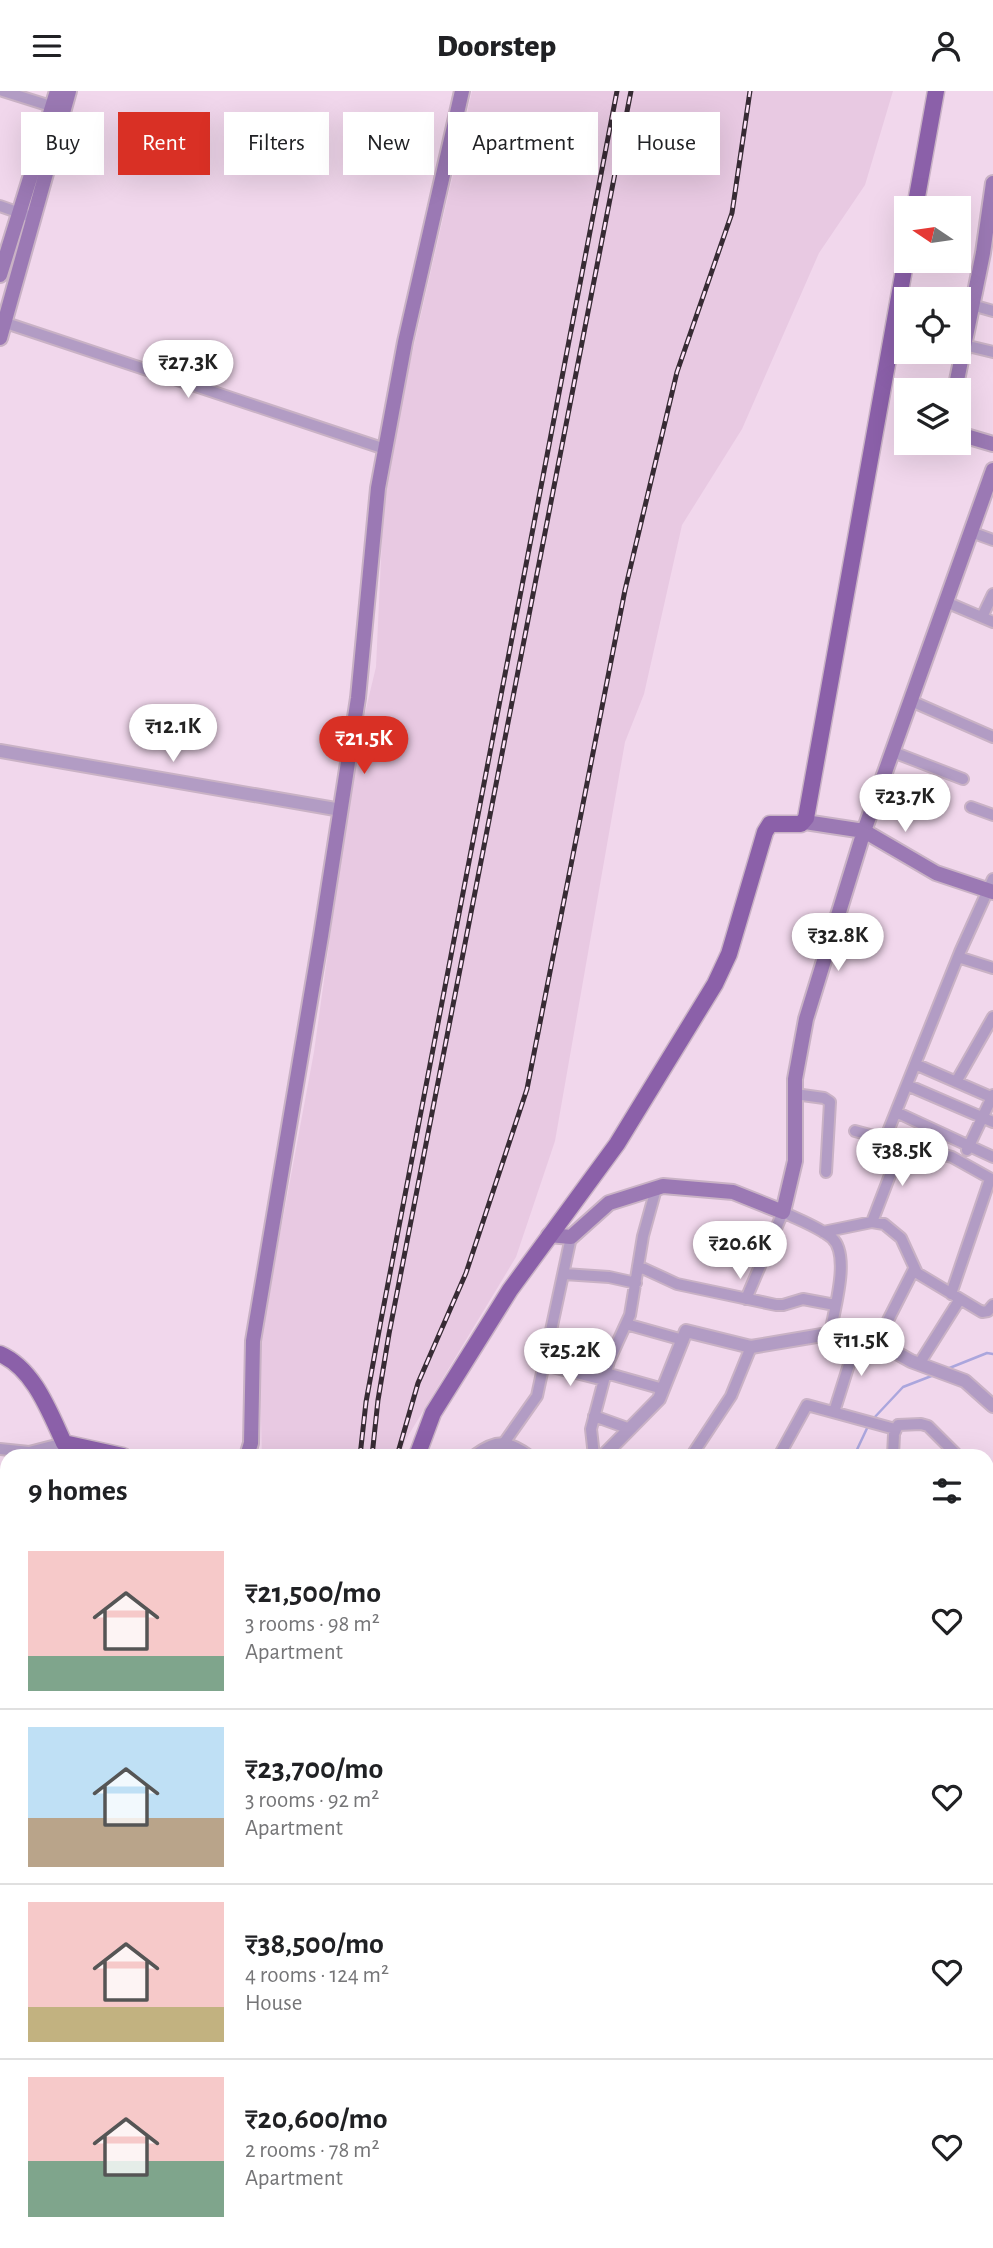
<!DOCTYPE html>
<meta charset="utf-8">
<style>
:root{--surface:#fff;--page:#f2f2f2;--text:#202124;--muted:#757577;--line:#e0e0e0;--accent:#d93025}
body{margin:0;font-family:"Alegreya Sans",sans-serif;background:var(--page);color:var(--text);height:100vh;display:flex;flex-direction:column;font-size:26px;white-space:nowrap}
*{box-sizing:border-box;margin:0}
p{font-size:23px;color:var(--muted)}
.icon{flex:none;width:38px;height:38px;fill:none;stroke:currentColor;stroke-width:2;stroke-linecap:round;stroke-linejoin:round}
.map{position:relative;flex:1;overflow:hidden}
.sheet{position:absolute;left:0px;top:1358px;width:994px;height:800px;display:flex;flex-direction:column;background:var(--surface);border-radius:21px 21px 0 0;box-shadow:0 7px 28px #0002}
.sheet>*{flex:none}
.top-card{position:absolute;left:21px;top:21px;width:952px;height:63px;display:flex;gap:14px}
.needle{width:46px;rotate:283deg}
.controls{position:absolute;left:894px;top:105px;display:grid;gap:14px}
.controls a{display:grid;place-items:center;width:77px;height:77px;border-radius:0px;background:var(--surface);box-shadow:0 7px 28px #0002;font-size:35px}
.price{position:absolute;translate:-50% -60px;padding:0 16px;border-radius:24px;background:#fff;color:#222;font-size:23px;line-height:46px;filter:drop-shadow(0 2px 4px #0008)}
.price::after{content:'';position:absolute;left:50%;top:42px;width:21px;height:16px;margin-left:-10px;background:inherit;clip-path:polygon(0 0,100% 0,50% 100%)}
.price.active{background:var(--accent);color:#fff}
ul{padding:0;list-style:none}
li{display:flex;align-items:center;gap:21px;height:175px;padding:0 28px}
li+li{border-top:2px solid var(--line)}
li span{display:grid;place-items:center;flex:none;width:196px;height:140px;border-radius:0px;color:#555}
li>.icon{margin-inline-start:auto}
span .icon{width:84px;height:84px;fill:#fffc;stroke-width:1}
li b{font-size:30px}
h2{display:flex;justify-content:space-between;align-items:center;height:84px;padding:0 28px;font-size:30px}
.tag{padding:0 24px;border-radius:0px;background:var(--surface);box-shadow:0 7px 28px #0002;font-size:24px;line-height:63px}
.tag.active{background:var(--accent);color:#fff}
header{display:flex;justify-content:space-between;align-items:center;height:91px;padding:0 28px;background:var(--surface);font-size:32px;font-weight:800}
.map>svg:first-child{display:block}
.built{fill:#e8c9e2}
.lines{fill:none;stroke-linecap:round;stroke-linejoin:round}
.stream{stroke:#aba6dd;stroke-width:2.5}
.minor-casing{stroke:#c9b2c5;stroke-width:14}
.tertiary-casing{stroke:#c9b2c5;stroke-width:16}
.secondary-casing{stroke:#c9b2c5;stroke-width:18}
.primary-casing{stroke:#c9b2c5;stroke-width:19}
.minor{stroke:#b29cc4;stroke-width:10}
.tertiary{stroke:#b29cc4;stroke-width:12}
.secondary{stroke:#9b79b4;stroke-width:14}
.primary{stroke:#8b60a9;stroke-width:16}
.rail-casing{stroke:#372b34;stroke-width:5}
.rail{stroke:#fee4f9;stroke-width:2.5;stroke-dasharray:8;stroke-linecap:butt}
</style>
<header><svg class="icon" aria-label="menu" viewBox="0 0 24 24"><path d="M4 6h16M4 12h16M4 18h16"/></svg>Doorstep<svg class="icon" aria-label="person" viewBox="0 0 24 24"><circle cx="12" cy="8" r="4"/><path d="M4 21q1-7 8-7t8 7"/></svg></header>
<div class="map">
<svg width="993" height="2157" viewBox="0 0 993 2157">
<rect width="100%" height="100%" fill="#f1d7ec"/>
<path class="built" d="M472 0H893L865 94 819 162 742 338 682 434 644 603 625 651 555 1050 516 1166 405 1350 401 1365H262L259 1256 314 961 356 659 376 576 385 381Z"/>
<g class="lines">
<path class="stream" d="M947 1278 987 1262 993 1263
M873 1328 903 1296 934 1284
M854 1365 869 1333
M987 1746 993 1756
M118 2157 120 2151"/>
<defs>
<path id="minor" d="M3 0 57 17
M0 115 34 127
M972 214 993 220
M0 230 385 358
M964 254 993 261
M971 441 993 449
M946 511 993 531
M982 526 993 503
M911 610 993 646
M893 661 963 688
M971 716 993 724
M958 866 993 877
M915 973 993 1007
M956 991 993 926
M907 994 993 1031
M795 1003 824 1007 830 1011 826 1081
M896 1021 993 1066
M855 1040 952 1066 993 1089
M885 1048 960 861 993 788
M967 1059 993 1004
M872 1131 902 1053
M823 1141 872 1131 884 1133 901 1147 917 1182 982 1221 988 1220 993 1214
M638 1175 677 1193 776 1214H783L803 1208 835 1214
M564 1183 609 1186 636 1192
M951 1203 990 1088
M746 1208 783 1121C799 1129 819 1136 832 1147 851 1164 834 1219 830 1243
M626 1233 683 1249
M877 1251 914 1178
M919 1273 960 1208
M544 1274 604 1289
M606 1282 663 1298
M834 1321 858 1245
M594 1325 630 1338
M504 1352 537 1305 571 1146
M0 1358 29 1361 64 1352 60 1365
M692 1364 731 1305 751 1256
M594 1365 591 1338 609 1270 630 1224 643 1145 656 1098
M779 1365 807 1314 895 1338
M893 1365 894 1343 898 1334 921 1333 928 1335 958 1365
M987 1393 993 1399
M987 1426 993 1420
M987 1482 993 1485
M0 1497 7 1477
M0 1586 4 1571
M0 1606 7 1608
M987 1630 993 1623
M0 1641 7 1643
M987 1683 993 1676
M0 1703 7 1705
M987 1711 993 1716
M0 1742 7 1719
M0 1802 7 1804
M987 1834 993 1806
M987 2008 993 2013
M0 2055 7 2060
M987 2093 993 2094
M46 2151H47
M448 2157 449 2151
M577 2157 579 2151
M742 2157 743 2151
M942 2157 946 2151"/>
<path id="tertiary" d="M0 660 341 719
M475 1365C497 1349 507 1350 528 1365
M603 1365 659 1308 686 1240 751 1256 834 1242 855 1244 877 1251 911 1270 965 1290 993 1315
M987 1564 993 1557
M0 2116 7 2107"/>
<path id="secondary" d="M0 184 57 0
M0 247 69 0
M955 299 983 162 993 92
M959 343 993 353
M805 731 864 740 936 782 993 801
M549 1144 571 1146 609 1112 663 1095 733 1101 783 1121 795 1070V988L806 928 864 740 993 379
M247 1365 251 1352 253 1250 321 845 358 607 378 397 405 251 462 0
M0 1956 7 1954"/>
<path id="primary" d="M915 117 936 0
M0 1263C34 1278 49 1320 64 1352L123 1365
M417 1365 433 1322 510 1199 617 1053 715 893 729 863 765 741 770 733H801L806 727 906 167
M987 1782 993 1783"/>
</defs>
<use href="#minor" class="minor-casing"/>
<use href="#tertiary" class="tertiary-casing"/>
<use href="#secondary" class="secondary-casing"/>
<use href="#primary" class="primary-casing"/>
<use href="#minor" class="minor"/>
<use href="#tertiary" class="tertiary"/>
<use href="#secondary" class="secondary"/>
<use href="#primary" class="primary"/>
<defs>
<path id="rail" d="M360 1365 366 1311 381 1229 617 0
M372 1365 378 1309 389 1243 631 0
M397 1365 418 1292 466 1182 527 998 625 499 677 281 732 122 750 0
M526 2151 529 2157
M543 2151 546 2157"/>
</defs>
<use href="#rail" class="rail-casing"/>
<use href="#rail" class="rail"/>
</g>
</svg>
<div class="controls">
<a><svg class="needle" viewBox="-14 -14 28 28"><path d="M0-13l5 13h-10z" fill="#e53935"/><path d="M0 13l5-13h-10z" fill="#757577"/></svg></a>
<a><svg class="icon" aria-label="locate" viewBox="0 0 24 24"><circle cx="12" cy="12" r="6"/><path d="M12 2v4M12 18v4M2 12h4M18 12h4"/></svg></a>
<a><svg class="icon" aria-label="layers" viewBox="0 0 24 24"><path d="M12 4l9 5-9 5-9-5zM3 14l9 5 9-5"/></svg></a>
</div>
<b class="price" style="left:188px;top:309px">₹27.3K</b>
<b class="price" style="left:173px;top:673px">₹12.1K</b>
<b class="price active" style="left:364px;top:685px">₹21.5K</b>
<b class="price" style="left:905px;top:743px">₹23.7K</b>
<b class="price" style="left:838px;top:882px">₹32.8K</b>
<b class="price" style="left:902px;top:1097px">₹38.5K</b>
<b class="price" style="left:740px;top:1190px">₹20.6K</b>
<b class="price" style="left:861px;top:1287px">₹11.5K</b>
<b class="price" style="left:570px;top:1297px">₹25.2K</b>
<div class="top-card">
<a class="tag">Buy</a>
<a class="tag active">Rent</a>
<a class="tag">Filters</a>
<a class="tag">New</a>
<a class="tag">Apartment</a>
<a class="tag">House</a>
</div>
<section class="sheet">
<h2>9 homes<svg class="icon" aria-label="filters" viewBox="0 0 24 24"><path d="M4 7h16M4 17h16"/><circle cx="9" cy="7" r="2"/><circle cx="15" cy="17" r="2"/></svg></h2>
<ul>
<li><span style="background:linear-gradient(#f6c9c9 75%,#7fa58c 0)"><svg class="icon" aria-label="home" viewBox="0 0 24 24"><path d="M3 11l9-7 9 7M6 9v11h12V9"/></svg></span><div><b>₹21,500/mo</b><p>3 rooms · 98 m²</p><p>Apartment</p></div><svg class="icon" aria-label="heart" viewBox="0 0 24 24"><path d="M12 20l-8-8c-3-5 5-10 8-4 3-6 11-1 8 4z"/></svg></li>
<li><span style="background:linear-gradient(#bfe0f5 65%,#b9a48a 0)"><svg class="icon" aria-label="home" viewBox="0 0 24 24"><path d="M3 11l9-7 9 7M6 9v11h12V9"/></svg></span><div><b>₹23,700/mo</b><p>3 rooms · 92 m²</p><p>Apartment</p></div><svg class="icon" aria-label="heart" viewBox="0 0 24 24"><path d="M12 20l-8-8c-3-5 5-10 8-4 3-6 11-1 8 4z"/></svg></li>
<li><span style="background:linear-gradient(#f6c9c9 75%,#c2b280 0)"><svg class="icon" aria-label="home" viewBox="0 0 24 24"><path d="M3 11l9-7 9 7M6 9v11h12V9"/></svg></span><div><b>₹38,500/mo</b><p>4 rooms · 124 m²</p><p>House</p></div><svg class="icon" aria-label="heart" viewBox="0 0 24 24"><path d="M12 20l-8-8c-3-5 5-10 8-4 3-6 11-1 8 4z"/></svg></li>
<li><span style="background:linear-gradient(#f6c9c9 60%,#7fa58c 0)"><svg class="icon" aria-label="home" viewBox="0 0 24 24"><path d="M3 11l9-7 9 7M6 9v11h12V9"/></svg></span><div><b>₹20,600/mo</b><p>2 rooms · 78 m²</p><p>Apartment</p></div><svg class="icon" aria-label="heart" viewBox="0 0 24 24"><path d="M12 20l-8-8c-3-5 5-10 8-4 3-6 11-1 8 4z"/></svg></li>
</ul>
</section>
</div>
